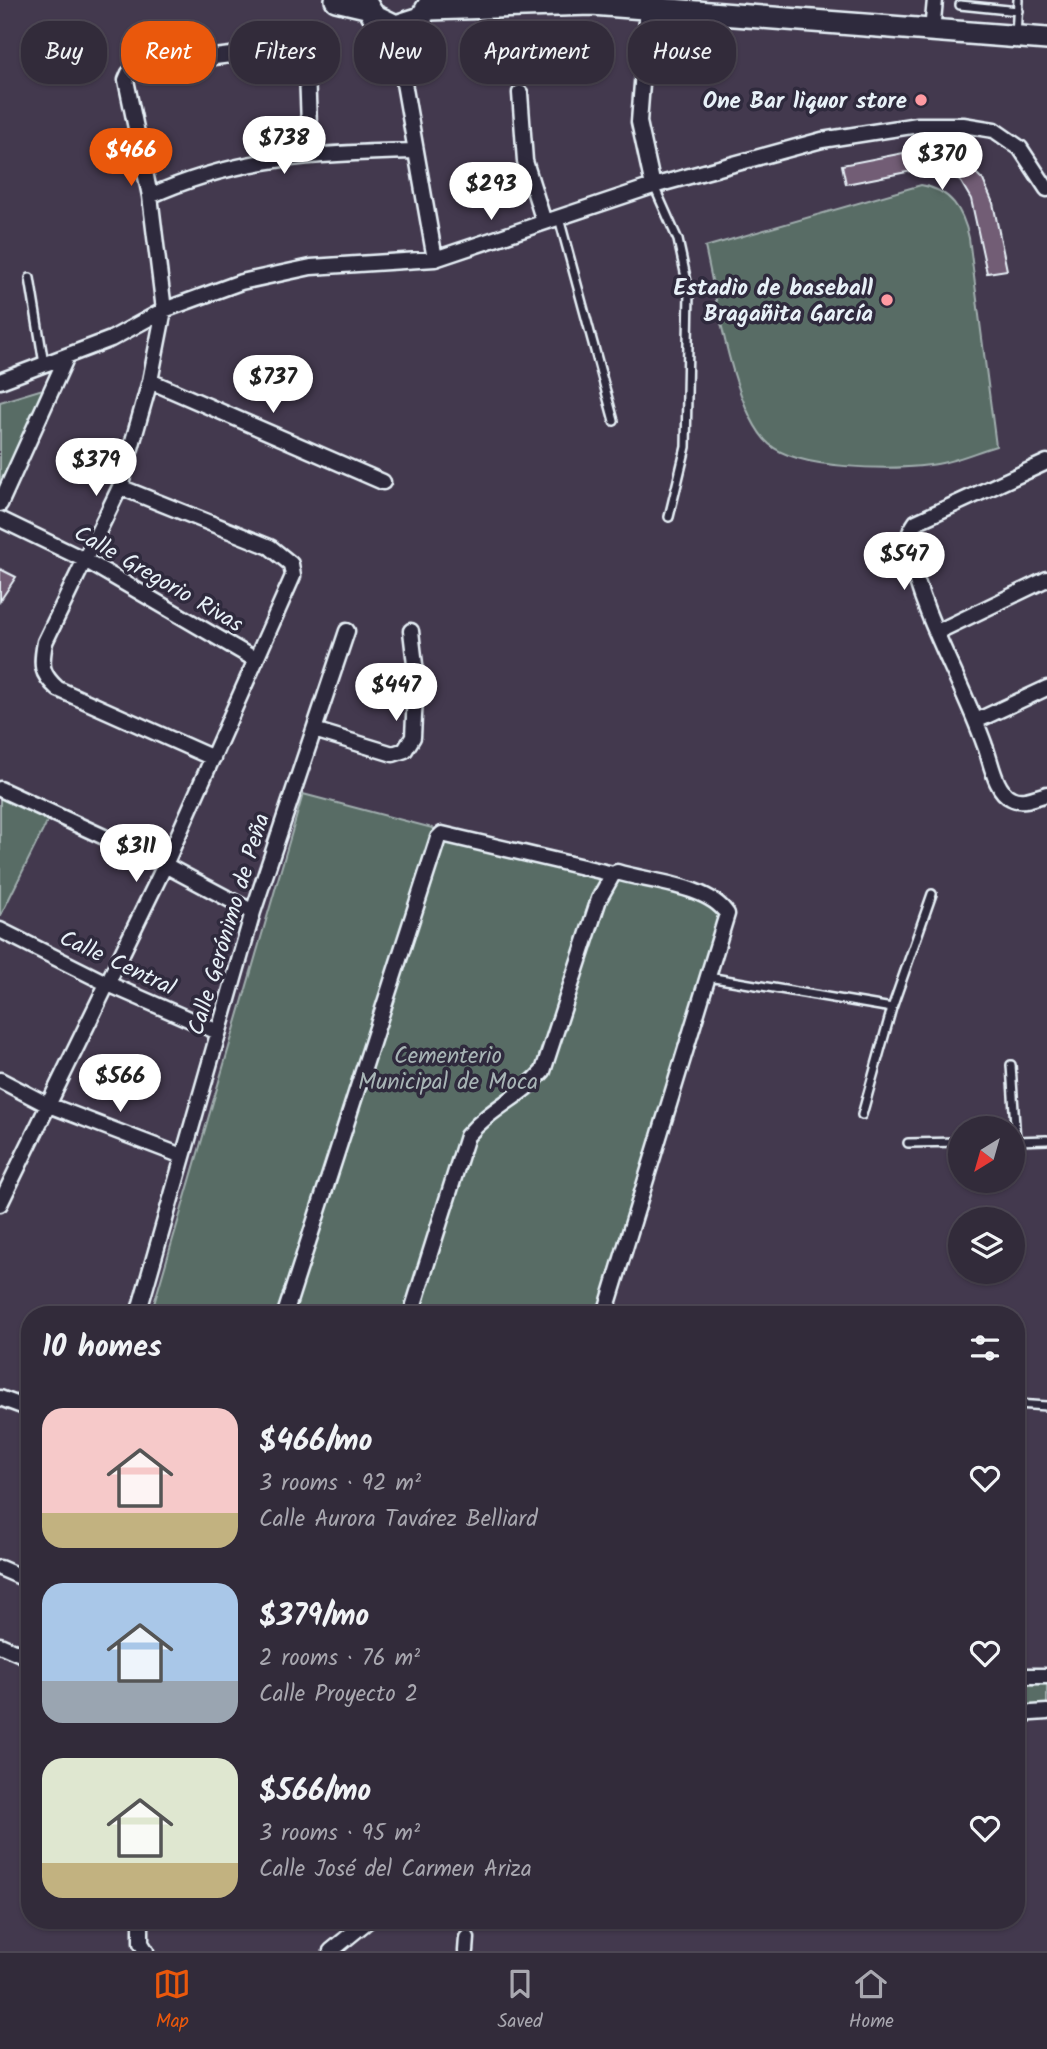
<!DOCTYPE html>
<meta charset="utf-8">
<style>
:root{--surface:#322b3a;--page:#3d3745;--text:#f1f3f6;--muted:#a8a7af;--line:#4d4754;--accent:#ea580c}
body{margin:0;font-family:Kalam,sans-serif;background:var(--page);color:var(--text);height:100vh;display:flex;flex-direction:column;font-size:26px;white-space:nowrap}
*{box-sizing:border-box;margin:0}
p{font-size:23px;color:var(--muted)}
.icon{flex:none;width:38px;height:38px;fill:none;stroke:currentColor;stroke-width:2;stroke-linecap:round;stroke-linejoin:round}
.map{position:relative;flex:1;overflow:hidden}
.details{position:absolute;left:21px;top:1306px;width:1004px;height:623px;display:flex;flex-direction:column;background:var(--surface);border-radius:28px;box-shadow:0 2px 5px #0004,0 0 0 2px var(--line)}
.details>*{flex:none}
.guide{position:absolute;left:21px;top:21px;width:1006px;height:63px;display:flex;gap:14px}
.needle{width:46px;rotate:217deg}
.fabs{position:absolute;left:948px;top:1116px;display:grid;gap:14px}
.fabs a{display:grid;place-items:center;width:77px;height:77px;border-radius:50%;background:var(--surface);box-shadow:0 2px 5px #0004,0 0 0 2px var(--line);font-size:35px}
.price{position:absolute;translate:-50% -60px;padding:0 16px;border-radius:24px;background:#fff;color:#222;font-size:23px;line-height:46px;filter:drop-shadow(0 2px 4px #0008)}
.price::after{content:'';position:absolute;left:50%;top:42px;width:21px;height:16px;margin-left:-10px;background:inherit;clip-path:polygon(0 0,100% 0,50% 100%)}
.price.selected{background:var(--accent);color:#fff}
ul{padding:0;list-style:none}
li{display:flex;align-items:center;gap:21px;height:175px;padding:0 21px}
li span{display:grid;place-items:center;flex:none;width:196px;height:140px;border-radius:21px;color:#555}
li>.icon{margin-inline-start:auto}
span .icon{width:84px;height:84px;fill:#fffc;stroke-width:1}
li b{font-size:30px}
h2{display:flex;justify-content:space-between;align-items:center;height:84px;padding:0 21px;font-size:30px}
.tag{padding:0 24px;border-radius:28px;background:var(--surface);box-shadow:0 2px 5px #0004,0 0 0 2px var(--line);font-size:24px;line-height:63px}
.tag.selected{background:var(--accent);color:#fff}
.menu{display:flex;justify-content:space-around;align-items:center;height:98px;border-top:2px solid var(--line);background:var(--surface);font-size:19px;color:var(--muted)}
.menu a{display:grid;justify-items:center;gap:4px}
.menu .selected{color:var(--accent)}
.map>svg:first-child{display:block}
.green{fill:#596c65;stroke:#a0aeae;stroke-width:2}
.building{fill:#725d74;stroke:#e8f1f8;stroke-width:2}
.lines{fill:none;stroke-linecap:round;stroke-linejoin:round}
.service-casing{stroke:#e8f1f8;stroke-width:12}
.minor-casing{stroke:#e8f1f8;stroke-width:19}
.primary-casing{stroke:#e8f1f8;stroke-width:26}
.service{stroke:#2f2a3d;stroke-width:7}
.minor{stroke:#2f2a3d;stroke-width:14}
.primary{stroke:#2f2a3d;stroke-width:21}
.poi-dot{fill:#ff9aa2;stroke:#2f2a3d;stroke-width:2.5}
.labels{text-anchor:middle;stroke-width:7;stroke-linejoin:round;paint-order:stroke}
.poi-label{font-size:23px;font-weight:bold;fill:#e8f1f8;stroke:#2f2a3d;text-anchor:end}
.street-label{font-size:23px;fill:#e8f1f8;stroke:#2f2a3d}
.park-label{font-size:23px;fill:#a8b5b6;stroke:#2f2a3d}
</style>
<div class="map">
<svg width="1047" height="1951" viewBox="0 0 1047 1951">
<rect width="100%" height="100%" fill="#43394e"/>
<filter id="ink" filterUnits="userSpaceOnUse"><feTurbulence type="fractalNoise" baseFrequency=".0143" numOctaves="2"/><feDisplacementMap in="SourceGraphic" scale="14" xChannelSelector="R" yChannelSelector="G"/><feConvolveMatrix kernelMatrix="1 2 1 2 8 2 1 2 1" color-interpolation-filters="sRGB"/></filter>
<g filter="url(#ink)">
<path class="green" d="M921 185C951 190 963 210 969 238L996 446C975 452 952 463 930 465 892 470 797 470 769 444 733 411 716 295 705 247Z
M46 388 0 487V402Z
M303 794 725 905 601 1314H151Z
M0 797 48 820 0 917Z
M1047 1684V1705L1017 1708V1685Z"/>
<path class="building" d="M929 148 961 158 983 180 993 203 1007 270 987 273 971 199 961 182 950 174 939 169 927 168 846 184 842 165Z
M0 569 16 577 0 601Z"/>
<g class="lines">
<defs>
<path id="service" d="M960 5 1018 11
M1016 36 1018 0
M654 186 678 240 689 291 686 447 669 517
M559 218 614 421
M30 278 44 364
M708 977 892 1008 932 894
M1011 1065 1016 1141 1047 1140
M862 1115 892 1008
M908 1143 961 1142
M1017 1404 1047 1406"/>
<path id="minor" d="M648 7 639 122 653 186
M373 15 404 83 435 259
M932 31 935 0
M404 83 421 18
M520 93 525 161 544 222
M150 196C237 156 323 153 416 151
M0 381 111 339 164 310 241 282 311 267 435 259 653 186 822 140 918 125H963L994 130 1020 148 1047 189
M150 381 383 482
M1047 462 916 522C909 532 906 540 909 552 924 620 962 681 985 746 991 761 995 791 1011 798 1022 804 1036 797 1047 794
M0 504 67 356
M0 519 85 560 256 660
M937 632 1047 579
M976 721 1047 688
M314 730 393 754 405 750 413 737 416 673 411 631
M213 758 58 689C40 673 41 665 45 642L120 487 150 381 164 310 150 196 126 80 129 73 142 66 279 49 298 55 307 71 310 153
M0 789 165 865 253 912
M0 930 106 983 218 1032
M0 1080 46 1104 182 1156
M0 1204 165 865 293 576 291 564 270 547 120 487
M138 1314 253 912 347 631
M285 1314 438 838 442 834 613 874
M411 1314 467 1136C493 1106 520 1098 543 1071L599 899 613 874 617 872C649 882 709 885 727 914L605 1314
M0 1398 30 1409
M0 1568 30 1581
M0 1645 30 1658
M1017 1676H1047
M1017 1714 1047 1712
M141 1920V1943L146 1951
M331 1951 369 1920
M466 1951 467 1938"/>
<path id="primary" d="M336 0 366 7
M364 0 373 15 396 26 421 18 432 0
M429 9 592 4 1047 39"/>
</defs>
<use href="#service" class="service-casing"/>
<use href="#minor" class="minor-casing"/>
<use href="#primary" class="primary-casing"/>
<use href="#service" class="service"/>
<use href="#minor" class="minor"/>
<use href="#primary" class="primary"/>
</g>
</g>
<g class="poi-dot">
<circle cx="921" cy="100" r="7"/>
<circle cx="887" cy="300" r="7"/>
</g>
<g class="labels">
<g class="poi-label">
<text x="907" y="108">One Bar liquor store</text>
<text x="873" y="295">Estadio de baseball<tspan x="873" dy="26">Bragañita García</tspan></text>
</g>
<g class="street-label">
<text transform="translate(159 578) rotate(30)" y="8">Calle Gregorio Rivas</text>
<text transform="translate(228 924) rotate(-73)" y="8">Calle Gerónimo de Peña</text>
<text transform="translate(118 962) rotate(25)" y="8">Calle Central</text>
</g>
<g class="park-label">
<text x="448" y="1063">Cementerio<tspan x="448" dy="26">Municipal de Moca</tspan></text>
</g>
</g>
</svg>
<div class="fabs">
<a><svg class="needle" viewBox="-14 -14 28 28"><path d="M0-13l5 13h-10z" fill="#e53935"/><path d="M0 13l5-13h-10z" fill="#a8a7af"/></svg></a>
<a><svg class="icon" aria-label="layers" viewBox="0 0 24 24"><path d="M12 4l9 5-9 5-9-5zM3 14l9 5 9-5"/></svg></a>
</div>
<b class="price" style="left:284px;top:176px">$738</b>
<b class="price selected" style="left:131px;top:188px">$466</b>
<b class="price" style="left:942px;top:192px">$370</b>
<b class="price" style="left:491px;top:222px">$293</b>
<b class="price" style="left:273px;top:415px">$737</b>
<b class="price" style="left:96px;top:498px">$379</b>
<b class="price" style="left:904px;top:592px">$547</b>
<b class="price" style="left:396px;top:723px">$447</b>
<b class="price" style="left:136px;top:884px">$311</b>
<b class="price" style="left:120px;top:1114px">$566</b>
<div class="guide">
<a class="tag">Buy</a>
<a class="tag selected">Rent</a>
<a class="tag">Filters</a>
<a class="tag">New</a>
<a class="tag">Apartment</a>
<a class="tag">House</a>
</div>
<section class="details">
<h2>10 homes<svg class="icon" aria-label="filters" viewBox="0 0 24 24"><path d="M4 7h16M4 17h16"/><circle cx="9" cy="7" r="2"/><circle cx="15" cy="17" r="2"/></svg></h2>
<ul>
<li><span style="background:linear-gradient(#f6c9c9 75%,#c2b280 0)"><svg class="icon" aria-label="home" viewBox="0 0 24 24"><path d="M3 11l9-7 9 7M6 9v11h12V9"/></svg></span><div><b>$466/mo</b><p>3 rooms · 92 m²</p><p>Calle Aurora Tavárez Belliard</p></div><svg class="icon" aria-label="heart" viewBox="0 0 24 24"><path d="M12 20l-8-8c-3-5 5-10 8-4 3-6 11-1 8 4z"/></svg></li>
<li><span style="background:linear-gradient(#a9c7e8 70%,#9aa5b1 0)"><svg class="icon" aria-label="home" viewBox="0 0 24 24"><path d="M3 11l9-7 9 7M6 9v11h12V9"/></svg></span><div><b>$379/mo</b><p>2 rooms · 76 m²</p><p>Calle Proyecto 2</p></div><svg class="icon" aria-label="heart" viewBox="0 0 24 24"><path d="M12 20l-8-8c-3-5 5-10 8-4 3-6 11-1 8 4z"/></svg></li>
<li><span style="background:linear-gradient(#dfe7d0 75%,#c2b280 0)"><svg class="icon" aria-label="home" viewBox="0 0 24 24"><path d="M3 11l9-7 9 7M6 9v11h12V9"/></svg></span><div><b>$566/mo</b><p>3 rooms · 95 m²</p><p>Calle José del Carmen Ariza</p></div><svg class="icon" aria-label="heart" viewBox="0 0 24 24"><path d="M12 20l-8-8c-3-5 5-10 8-4 3-6 11-1 8 4z"/></svg></li>
</ul>
</section>
</div>
<nav class="menu">
<a class="selected"><svg class="icon" aria-label="map" viewBox="0 0 24 24"><path d="M3 6l6-2 6 2 6-2v14l-6 2-6-2-6 2zM9 4v14M15 6v14"/></svg>Map</a>
<a><svg class="icon" aria-label="saved" viewBox="0 0 24 24"><path d="M7 4h10v16l-5-4-5 4z"/></svg>Saved</a>
<a><svg class="icon" aria-label="home" viewBox="0 0 24 24"><path d="M3 11l9-7 9 7M6 9v11h12V9"/></svg>Home</a>
</nav>
